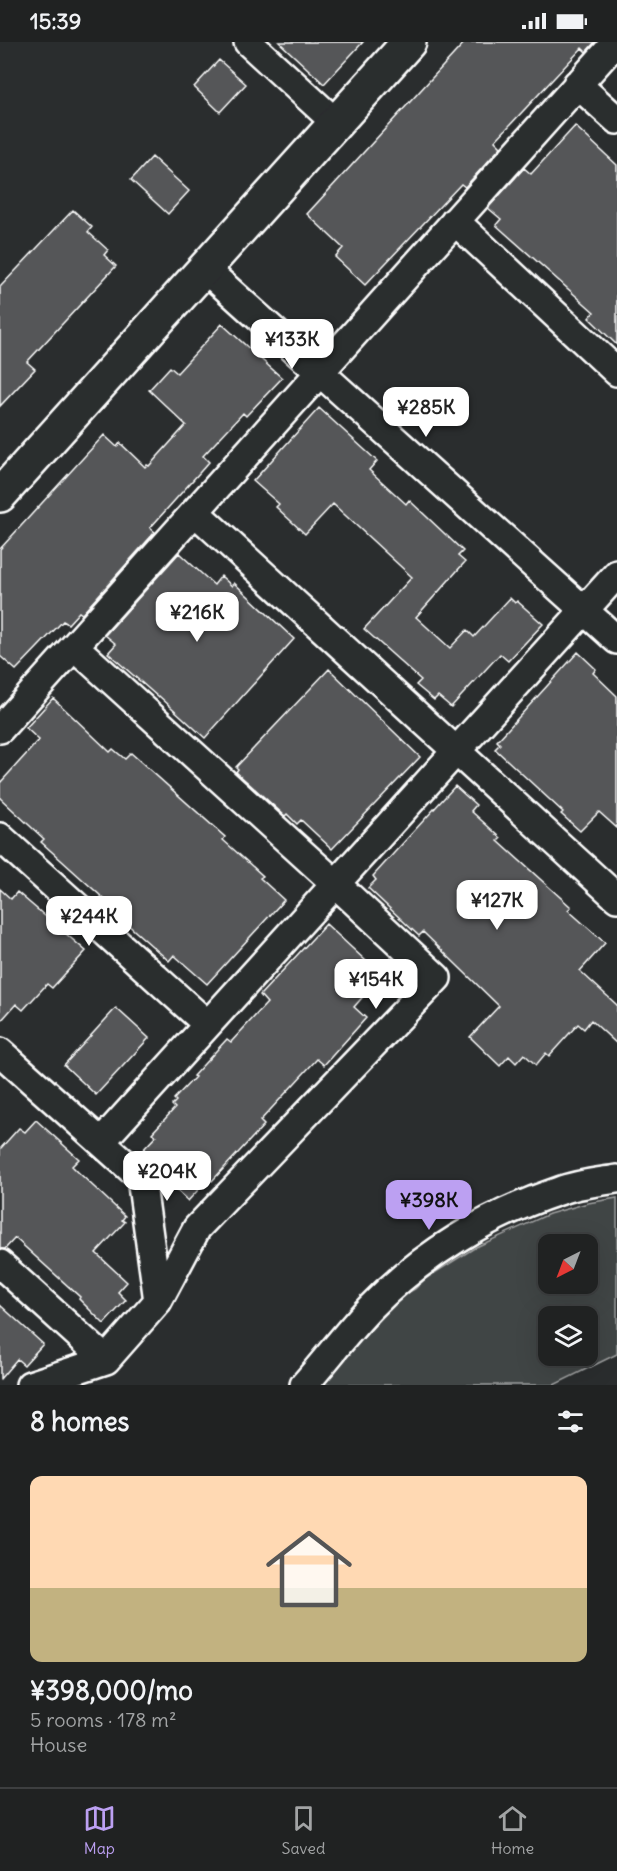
<!DOCTYPE html>
<meta charset="utf-8">
<style>
:root{--surface:#202222;--page:#2d2f2f;--text:#f1f3f6;--muted:#a2a4a5;--line:#3d3f40;--accent:#bca0f2}
body{margin:0;font-family:Delius,sans-serif;background:var(--page);color:var(--text);height:100vh;display:flex;flex-direction:column;font-size:22px;white-space:nowrap}
*{box-sizing:border-box;margin:0}
p{font-size:20px;color:var(--muted)}
.icon{flex:none;width:33px;height:33px;fill:none;stroke:currentColor;stroke-width:2;stroke-linecap:round;stroke-linejoin:round}
.map{position:relative;height:1343px;overflow:hidden}
.details{display:flex;flex-direction:column;background:var(--surface);flex:1}
.details>*{flex:none}
.needle{width:39px;rotate:222deg}
.tools{position:absolute;left:538px;top:1192px;display:grid;gap:12px}
.tools a{display:grid;place-items:center;width:60px;height:60px;border-radius:12px;background:var(--surface);box-shadow:0 6px 24px #0002,0 0 0 2px var(--line);font-size:30px}
.price{position:absolute;translate:-50% -51px;padding:0 14px;border-radius:12px;background:#fff;color:#222;font-size:20px;line-height:39px;filter:drop-shadow(0 2px 3px #0008)}
.price::after{content:'';position:absolute;left:50%;top:36px;width:18px;height:14px;margin-left:-9px;background:inherit;clip-path:polygon(0 0,100% 0,50% 100%)}
.price.selected{background:var(--accent);color:#111}
ul{padding:0;list-style:none}
li{display:grid;align-content:center;gap:12px;height:318px;padding:0 30px}
li span{display:grid;place-items:center;height:186px;border-radius:12px;color:#555}
li>.icon{margin-inline-start:auto}
span .icon{width:108px;height:108px;fill:#fffc;stroke-width:1}
li b{font-size:26px}
h2{display:flex;justify-content:space-between;align-items:center;height:72px;padding:0 30px;font-size:26px}
.status{display:flex;justify-content:space-between;align-items:center;height:42px;padding:0 30px;background:var(--surface);direction:ltr}
.status svg{height:16px;fill:currentColor}
.dock{display:flex;justify-content:space-around;align-items:center;height:84px;border-top:2px solid var(--line);background:var(--surface);font-size:16px;color:var(--muted)}
.dock a{display:grid;justify-items:center;gap:3px}
.dock .selected{color:var(--accent)}
.map>svg:first-child{display:block}
.green{fill:#414445;stroke:#a0a2a2;stroke-width:1.5;fill-rule:evenodd}
.building{fill:#555758;stroke:#fff;stroke-width:1.5}
.lines{fill:none;stroke-linecap:round;stroke-linejoin:round}
.street-casing{stroke:#fff;stroke-width:32}
.secondary-casing{stroke:#fff;stroke-width:38}
.street{stroke:#2a2d2e;stroke-width:27}
.secondary{stroke:#2a2d2e;stroke-width:33}
</style>
<div class="status"><b>15:39</b><svg viewBox="0 0 49 12"><path d="M0 12V9h3v3zM5 12V6h3v6zM10 12V3h3v9zM15 12V0h3v12zM26 1h20v11H26zM47 4h2v5h-2z"/></svg></div>
<div class="map">
<svg width="617" height="1343" viewBox="0 0 617 1343">
<rect width="100%" height="100%" fill="#2a2d2e"/>
<filter id="ink" filterUnits="userSpaceOnUse"><feTurbulence type="fractalNoise" baseFrequency=".0167" numOctaves="2"/><feDisplacementMap in="SourceGraphic" scale="12" xChannelSelector="R" yChannelSelector="G"/><feConvolveMatrix kernelMatrix="1 2 1 2 8 2 1 2 1" color-interpolation-filters="sRGB"/></filter>
<g filter="url(#ink)">
<path class="green" d="M617 1156V1312L554 1343H323L354 1306 402 1254 415 1247 425 1237 476 1205 549 1172 588 1161ZM549 1203H588V1242H549ZM549 1275H588V1314H549Z"/>
<path class="building" d="M279 0H363L324 42Z
M465 0H595L586 10 582 6 495 99 501 105 465 145 461 142 365 243 335 215 343 206 307 172Z
M219 18 246 42 220 70 194 45Z
M575 84 617 123V303L589 276 594 270 496 183 501 177 488 166 524 126 531 132Z
M152 115 189 149 168 172 131 138Z
M73 168 92 185 88 190 108 208 104 213 116 224 27 320 35 327 0 364V245Z
M222 282 282 336 246 374 243 371 203 414 209 420 150 486 155 490 82 572 79 570 68 582 63 579 16 628 0 614V507L104 393 117 405 120 401 145 425 147 423 149 424 186 383 149 348 170 325 177 331Z
M319 366 377 419 369 428 406 462 409 458 463 509 458 514 465 520 416 575 450 606 467 588 474 595 510 556 515 561 517 559 543 582 508 619 500 612 451 665 438 654 434 658 416 643 421 638 364 587 412 535 333 462 305 492 276 465 279 462 253 439Z
M179 511 214 543 221 534 232 544 234 541 294 597 205 696 159 654 158 655 108 611 116 602 105 593Z
M578 610 596 627 593 631 617 654V786L599 770 580 789 561 772 563 770 495 707 500 702 497 699Z
M329 627 420 715 332 807 301 778 297 782 287 772 285 774 236 730 238 727 236 725Z
M53 656 110 710 113 707 125 717 131 711 225 795 223 798 263 834 260 836 284 858 207 942 174 913 169 919 136 890 110 866 112 864 41 800 44 797 0 756V741L39 698 26 686Z
M455 744 476 763 471 769 501 796 498 799 571 865 568 868 605 901 580 929 617 963V1002L591 978 584 987 578 982 549 1014 546 1011 536 1023 524 1012 516 1021 509 1014 500 1024 470 995 499 964 423 890 419 894 368 846 376 838 373 834Z
M0 847 11 857 17 850 86 909 52 946 47 942 23 968 16 962 0 980Z
M326 882 378 930 376 933 379 936 354 965 366 976 324 1023 317 1017 260 1079 264 1083 212 1139 209 1136 188 1159 169 1141 171 1138 140 1111 156 1094 152 1091 175 1066 172 1063 176 1059 174 1057 195 1035 193 1034 227 997 231 1000 267 961 260 953Z
M116 966 149 996 96 1053 64 1023Z
M36 1078 79 1117 72 1124 78 1130 125 1174 122 1178 125 1180 96 1211 127 1240 118 1250 126 1258 104 1282 79 1257 80 1255 15 1196 5 1207H0V1107L19 1086 25 1090Z
M0 1263 43 1302 24 1323 17 1317 0 1337Z"/>
<g class="lines">
<defs>
<path id="street" d="M248 0 336 81
M577 42 617 78
M455 179 617 330
M204 226 617 598
M195 470 617 856
M0 687 616 0
M0 795 207 982
M0 1010 141 1136 158 1259
M102 1099 617 532
M0 1222 106 1318
M30 1343 106 1318 158 1259 197 1186 437 936 336 842 75 605
M304 1343C326 1318 347 1290 370 1266 421 1213 489 1172 559 1149 577 1142 598 1140 617 1137"/>
<path id="secondary" d="M0 453 409 0"/>
</defs>
<use href="#street" class="street-casing"/>
<use href="#secondary" class="secondary-casing"/>
<use href="#street" class="street"/>
<use href="#secondary" class="secondary"/>
</g>
</g>
</svg>
<div class="tools">
<a><svg class="needle" viewBox="-14 -14 28 28"><path d="M0-13l5 13h-10z" fill="#e53935"/><path d="M0 13l5-13h-10z" fill="#a2a4a5"/></svg></a>
<a><svg class="icon" aria-label="layers" viewBox="0 0 24 24"><path d="M12 4l9 5-9 5-9-5zM3 14l9 5 9-5"/></svg></a>
</div>
<b class="price" style="left:292px;top:328px">¥133K</b>
<b class="price" style="left:426px;top:396px">¥285K</b>
<b class="price" style="left:197px;top:601px">¥216K</b>
<b class="price" style="left:497px;top:889px">¥127K</b>
<b class="price" style="left:89px;top:905px">¥244K</b>
<b class="price" style="left:376px;top:968px">¥154K</b>
<b class="price" style="left:167px;top:1160px">¥204K</b>
<b class="price selected" style="left:429px;top:1189px">¥398K</b>
</div>
<section class="details">
<h2>8 homes<svg class="icon" aria-label="filters" viewBox="0 0 24 24"><path d="M4 7h16M4 17h16"/><circle cx="9" cy="7" r="2"/><circle cx="15" cy="17" r="2"/></svg></h2>
<ul>
<li><span style="background:linear-gradient(#ffd9b3 60%,#c2b280 0)"><svg class="icon" aria-label="home" viewBox="0 0 24 24"><path d="M3 11l9-7 9 7M6 9v11h12V9"/></svg></span><div><b>¥398,000/mo</b><p>5 rooms · 178 m²</p><p>House</p></div></li>
</ul>
</section>
<nav class="dock">
<a class="selected"><svg class="icon" aria-label="map" viewBox="0 0 24 24"><path d="M3 6l6-2 6 2 6-2v14l-6 2-6-2-6 2zM9 4v14M15 6v14"/></svg>Map</a>
<a><svg class="icon" aria-label="saved" viewBox="0 0 24 24"><path d="M7 4h10v16l-5-4-5 4z"/></svg>Saved</a>
<a><svg class="icon" aria-label="home" viewBox="0 0 24 24"><path d="M3 11l9-7 9 7M6 9v11h12V9"/></svg>Home</a>
</nav>
